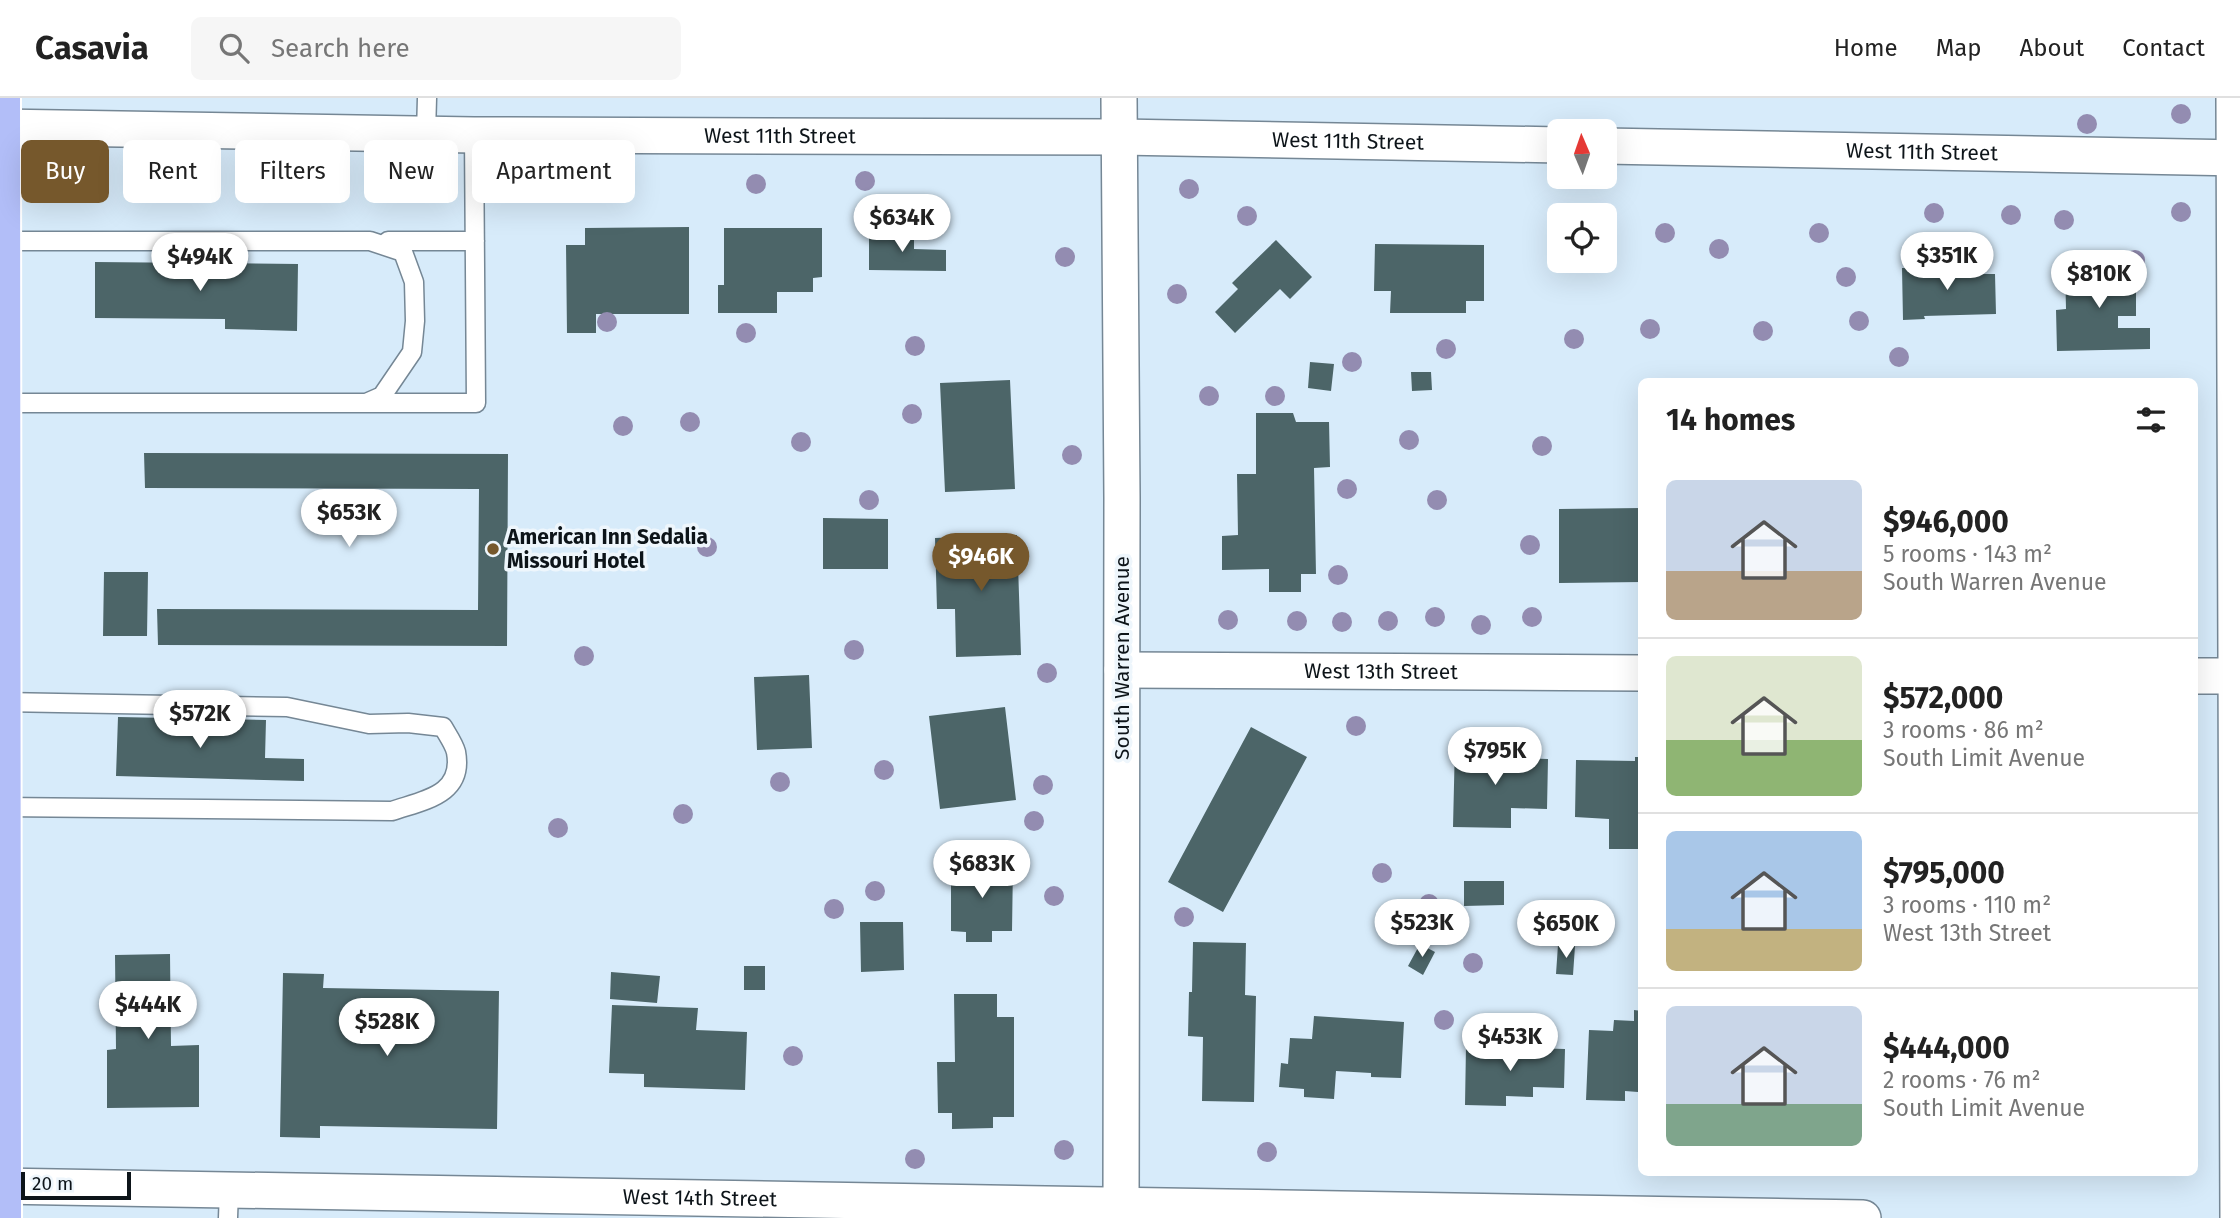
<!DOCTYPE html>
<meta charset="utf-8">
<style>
:root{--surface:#fff;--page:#f6f6f6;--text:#222;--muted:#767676;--line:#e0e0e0;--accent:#76582c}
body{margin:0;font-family:"Fira Sans",sans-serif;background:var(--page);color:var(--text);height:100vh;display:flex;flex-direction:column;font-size:26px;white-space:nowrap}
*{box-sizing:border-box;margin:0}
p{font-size:23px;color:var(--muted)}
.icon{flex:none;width:38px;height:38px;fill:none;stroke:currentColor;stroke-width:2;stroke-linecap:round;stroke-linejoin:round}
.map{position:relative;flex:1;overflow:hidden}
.side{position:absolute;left:1638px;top:280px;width:560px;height:798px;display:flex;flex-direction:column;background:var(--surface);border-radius:10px;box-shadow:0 7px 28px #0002}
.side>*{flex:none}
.banner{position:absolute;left:21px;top:42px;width:665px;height:63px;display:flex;gap:14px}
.needle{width:46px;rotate:358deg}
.tools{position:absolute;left:1547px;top:21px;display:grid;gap:14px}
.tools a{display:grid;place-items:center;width:70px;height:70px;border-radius:10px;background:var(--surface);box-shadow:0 7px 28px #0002;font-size:35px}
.scale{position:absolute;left:21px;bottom:18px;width:110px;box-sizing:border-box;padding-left:7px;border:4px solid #0d1419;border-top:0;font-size:19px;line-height:24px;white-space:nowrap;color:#0d1419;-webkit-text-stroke:5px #eef6fc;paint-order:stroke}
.price{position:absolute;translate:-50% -60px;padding:0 16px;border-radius:24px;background:#fff;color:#222;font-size:23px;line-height:46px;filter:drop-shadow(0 2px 4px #0008)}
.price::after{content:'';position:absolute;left:50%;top:42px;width:21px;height:16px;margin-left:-10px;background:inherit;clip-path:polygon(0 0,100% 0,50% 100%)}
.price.active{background:var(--accent);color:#fff}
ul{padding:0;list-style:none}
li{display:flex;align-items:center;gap:21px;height:175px;padding:0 28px}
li+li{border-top:2px solid var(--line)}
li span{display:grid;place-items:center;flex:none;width:196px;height:140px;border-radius:10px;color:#555}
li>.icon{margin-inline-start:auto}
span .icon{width:84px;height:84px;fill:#fffc;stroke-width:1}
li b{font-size:30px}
h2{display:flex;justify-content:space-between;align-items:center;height:84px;padding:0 28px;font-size:30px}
.pill{padding:0 24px;border-radius:10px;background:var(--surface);box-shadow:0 7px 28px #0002;font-size:24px;line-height:63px}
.pill.active{background:var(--accent);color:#fff}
header{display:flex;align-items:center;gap:42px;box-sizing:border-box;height:98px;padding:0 35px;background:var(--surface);border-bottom:2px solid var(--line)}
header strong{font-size:33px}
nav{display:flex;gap:38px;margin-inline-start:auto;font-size:24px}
.search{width:490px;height:63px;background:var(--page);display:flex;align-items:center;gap:18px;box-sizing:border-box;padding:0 24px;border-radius:10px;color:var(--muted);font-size:26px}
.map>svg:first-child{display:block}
.building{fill:#4c6568}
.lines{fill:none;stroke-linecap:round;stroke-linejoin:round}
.service-casing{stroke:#758795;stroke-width:21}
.minor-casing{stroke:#758795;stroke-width:38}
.trunk-casing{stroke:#fff;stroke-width:42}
.service{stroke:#fff;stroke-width:18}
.minor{stroke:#fff;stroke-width:35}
.trunk{stroke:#b2bef8;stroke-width:38}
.tree{fill:#938cb1}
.poi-dot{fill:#76582c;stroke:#eef6fc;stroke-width:2.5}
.labels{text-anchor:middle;stroke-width:7;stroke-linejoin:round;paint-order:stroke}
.street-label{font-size:21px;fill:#0d1419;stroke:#eef6fc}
.poi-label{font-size:21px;font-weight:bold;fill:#0d1419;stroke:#eef6fc;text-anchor:start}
</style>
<header>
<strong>Casavia</strong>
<div class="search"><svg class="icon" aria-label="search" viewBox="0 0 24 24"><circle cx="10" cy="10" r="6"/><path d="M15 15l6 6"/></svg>Search here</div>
<nav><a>Home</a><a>Map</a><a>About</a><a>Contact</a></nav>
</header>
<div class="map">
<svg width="2240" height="1120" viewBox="0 0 2240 1120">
<rect width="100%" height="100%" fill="#d7ebfa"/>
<path class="building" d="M689 129V216H596V235H567L566 147H585V130Z
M724 130H822V179L813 180V194H777V215H718V187H724Z
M869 134 914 135V151L946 152V173L869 172Z
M1276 142 1312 179 1290 201 1280 191 1235 235 1215 214 1238 191 1232 185Z
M1375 146 1484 147V203H1466V215H1390L1391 193H1374Z
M1957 162 1958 169H1976V176H1995L1996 216 1924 218 1925 221 1903 222 1902 170H1943V163Z
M95 164 298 166 297 233 225 231V221L95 220Z
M2065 168H2136V218H2118V230H2150V251L2057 253 2056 212 2066 211Z
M1310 264 1334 266 1331 293 1308 290Z
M1411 274H1431L1432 292 1412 293Z
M1010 282 1015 391 945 394 940 285Z
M1256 315H1293L1296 324H1329L1330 369 1314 370 1316 476H1301V494H1269V471L1222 472V438L1238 437 1237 376H1256Z
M144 355 508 356 507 548 158 547 157 511 478 512 479 391 145 390Z
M1642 410V484L1559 485V411Z
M823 420 888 421V471H823Z
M1017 437 1021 557 956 559 955 511H937L935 440Z
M104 474H148L147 538H103Z
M809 577 812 650 757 652 754 579Z
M1005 609 1016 702 940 711 929 618Z
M118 619 266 622 265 660 304 661V683L116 678Z
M1251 629 1307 659 1223 814 1168 784Z
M1455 645 1484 646V659L1548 661 1547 711 1511 710V730L1453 729Z
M1635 659H1642V719H1640L1639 751H1609V721L1575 719 1576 662 1635 663Z
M951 766H1013L1012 833H992V844H966V834L951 833Z
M1464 783H1504V807L1464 808Z
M860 824H903L904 872 861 874Z
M1193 844 1246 845 1245 897 1256 898 1254 1004 1202 1003 1203 939 1188 938 1189 894H1192Z
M1420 846 1435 854 1423 877 1408 868Z
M1558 847 1575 848 1573 877 1556 876Z
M170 856 171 948 199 947V1009L107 1010V952L116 951 115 857Z
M744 868H765V892H744Z
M611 874 660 878 657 905 610 901Z
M283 875 324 876 323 890 499 893 497 1031 320 1028V1040L280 1039Z
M954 896H997V919H1014V1019H993V1030L952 1031V1015H938L937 964H955Z
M612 907 698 910 696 932 747 934 745 992 644 989V976L609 975Z
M1634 912 1642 913V973H1639L1638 994 1625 993V1003L1586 1002 1589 932 1613 933 1614 922 1634 923Z
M1314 918 1404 924 1401 980 1371 979V975L1336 973 1334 1001 1304 999V991L1279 989 1281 965 1288 966 1290 940 1312 941Z
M1466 948 1565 951 1564 990 1533 989V999L1506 998V1008L1465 1007Z"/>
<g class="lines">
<defs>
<path id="service" d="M426 35 427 0
M2 143H370L403 154 414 184 415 223 412 254 382 298 366 305
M388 143H475
M2 305H476L474 37
M2 709 392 713C424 702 464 697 456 654 454 646 447 636 443 629L408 625 369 626 287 609 2 604
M228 1120 229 1092"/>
<g id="minor">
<path d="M1119 0 1122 400 1121 1120"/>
<path d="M2234 0 2238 1120"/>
<path id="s1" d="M0 29 474 37 1120 39 1559 47"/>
<path id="s2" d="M1605 48 2240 60"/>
<path id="s3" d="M1122 572 1642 575"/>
<path d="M2194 578H2236"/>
<path id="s4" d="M0 1088 1863 1120"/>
</g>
<path id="trunk" d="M1 0 2 1120"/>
</defs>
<use href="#service" class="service-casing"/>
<use href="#minor" class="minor-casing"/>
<use href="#trunk" class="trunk-casing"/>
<use href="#service" class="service"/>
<use href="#minor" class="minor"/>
<use href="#trunk" class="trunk"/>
</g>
<g class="tree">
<circle cx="2181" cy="16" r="10"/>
<circle cx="2087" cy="26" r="10"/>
<circle cx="529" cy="81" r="10"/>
<circle cx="865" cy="83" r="10"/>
<circle cx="756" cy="86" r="10"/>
<circle cx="1189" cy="91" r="10"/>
<circle cx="2181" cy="114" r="10"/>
<circle cx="1934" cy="115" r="10"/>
<circle cx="2011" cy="117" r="10"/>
<circle cx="1247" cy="118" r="10"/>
<circle cx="2064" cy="122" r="10"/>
<circle cx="1665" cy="135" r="10"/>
<circle cx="1819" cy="135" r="10"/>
<circle cx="1719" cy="151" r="10"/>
<circle cx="1065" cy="159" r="10"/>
<circle cx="2135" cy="162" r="10"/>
<circle cx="1846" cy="179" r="10"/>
<circle cx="1177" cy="196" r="10"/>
<circle cx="1859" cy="223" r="10"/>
<circle cx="607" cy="224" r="10"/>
<circle cx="1650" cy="231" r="10"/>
<circle cx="1763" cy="233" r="10"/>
<circle cx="746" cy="235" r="10"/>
<circle cx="1574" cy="241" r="10"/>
<circle cx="915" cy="248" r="10"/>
<circle cx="1446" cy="251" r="10"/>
<circle cx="1899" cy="259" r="10"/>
<circle cx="1352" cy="264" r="10"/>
<circle cx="1209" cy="298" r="10"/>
<circle cx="1275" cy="298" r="10"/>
<circle cx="912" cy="316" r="10"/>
<circle cx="690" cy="324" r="10"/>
<circle cx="623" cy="328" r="10"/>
<circle cx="1409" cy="342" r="10"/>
<circle cx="801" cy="344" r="10"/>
<circle cx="1542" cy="348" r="10"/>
<circle cx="1072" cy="357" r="10"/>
<circle cx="1347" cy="391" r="10"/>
<circle cx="869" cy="402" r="10"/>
<circle cx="1437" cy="402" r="10"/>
<circle cx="1530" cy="447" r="10"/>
<circle cx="707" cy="449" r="10"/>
<circle cx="1338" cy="477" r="10"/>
<circle cx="1435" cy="519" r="10"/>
<circle cx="1532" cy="519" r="10"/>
<circle cx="1228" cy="522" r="10"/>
<circle cx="1297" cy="523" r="10"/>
<circle cx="1388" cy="523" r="10"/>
<circle cx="1342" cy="524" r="10"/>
<circle cx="1481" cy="527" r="10"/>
<circle cx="854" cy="552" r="10"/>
<circle cx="584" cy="558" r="10"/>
<circle cx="1047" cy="575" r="10"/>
<circle cx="1356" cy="628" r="10"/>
<circle cx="884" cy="672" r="10"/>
<circle cx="780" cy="684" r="10"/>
<circle cx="1043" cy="687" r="10"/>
<circle cx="683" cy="716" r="10"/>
<circle cx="1034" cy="723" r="10"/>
<circle cx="558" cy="730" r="10"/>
<circle cx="1382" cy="775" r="10"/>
<circle cx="875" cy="793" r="10"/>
<circle cx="1054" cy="798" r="10"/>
<circle cx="1429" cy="806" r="10"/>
<circle cx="834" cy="811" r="10"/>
<circle cx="1184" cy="819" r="10"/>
<circle cx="1473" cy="865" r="10"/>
<circle cx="1444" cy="922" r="10"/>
<circle cx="793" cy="958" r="10"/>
<circle cx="1064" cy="1052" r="10"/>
<circle cx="1267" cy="1054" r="10"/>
<circle cx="915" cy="1061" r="10"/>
</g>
<circle class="poi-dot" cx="493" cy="451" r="7"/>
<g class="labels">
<g class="street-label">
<text dy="7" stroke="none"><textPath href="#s1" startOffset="780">West 11th Street</textPath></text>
<text dy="7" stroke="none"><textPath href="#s1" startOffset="1348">West 11th Street</textPath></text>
<text dy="7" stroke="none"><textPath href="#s2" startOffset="317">West 11th Street</textPath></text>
<text transform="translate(1122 560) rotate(-90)" y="7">South Warren Avenue</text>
<text dy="7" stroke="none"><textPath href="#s3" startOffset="259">West 13th Street</textPath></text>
<text dy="7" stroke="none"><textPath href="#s4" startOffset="700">West 14th Street</textPath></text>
</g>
<g class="poi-label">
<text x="507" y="446">American Inn Sedalia<tspan x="507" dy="24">Missouri Hotel</tspan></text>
</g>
</g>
</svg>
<div class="tools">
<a><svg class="needle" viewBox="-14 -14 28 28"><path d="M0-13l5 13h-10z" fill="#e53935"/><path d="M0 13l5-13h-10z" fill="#767676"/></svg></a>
<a><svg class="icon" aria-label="locate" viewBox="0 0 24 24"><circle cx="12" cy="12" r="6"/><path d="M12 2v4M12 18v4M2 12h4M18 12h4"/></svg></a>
</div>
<div class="scale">20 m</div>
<b class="price" style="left:902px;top:156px">$634K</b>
<b class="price" style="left:1947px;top:194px">$351K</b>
<b class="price" style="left:200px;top:195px">$494K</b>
<b class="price" style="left:2099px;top:212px">$810K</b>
<b class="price" style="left:349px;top:451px">$653K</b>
<b class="price active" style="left:981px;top:495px">$946K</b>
<b class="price" style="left:200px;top:652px">$572K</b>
<b class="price" style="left:1495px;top:689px">$795K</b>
<b class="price" style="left:982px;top:802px">$683K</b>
<b class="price" style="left:1422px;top:861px">$523K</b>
<b class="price" style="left:1566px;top:862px">$650K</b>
<b class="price" style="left:148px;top:943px">$444K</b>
<b class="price" style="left:387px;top:960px">$528K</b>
<b class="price" style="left:1510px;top:975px">$453K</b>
<div class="banner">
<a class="pill active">Buy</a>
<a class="pill">Rent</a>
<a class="pill">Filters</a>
<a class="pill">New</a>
<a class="pill">Apartment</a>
</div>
<section class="side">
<h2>14 homes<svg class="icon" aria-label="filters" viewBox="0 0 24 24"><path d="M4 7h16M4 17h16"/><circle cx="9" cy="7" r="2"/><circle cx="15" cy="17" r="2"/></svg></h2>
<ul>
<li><span style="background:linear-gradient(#c9d6e8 65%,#b9a48a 0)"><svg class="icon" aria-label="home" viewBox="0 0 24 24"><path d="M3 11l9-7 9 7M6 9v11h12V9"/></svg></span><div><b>$946,000</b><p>5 rooms · 143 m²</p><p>South Warren Avenue</p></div></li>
<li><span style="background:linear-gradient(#dfe7d0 60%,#8fb573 0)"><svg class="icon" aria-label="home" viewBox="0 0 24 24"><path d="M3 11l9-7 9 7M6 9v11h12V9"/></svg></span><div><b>$572,000</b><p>3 rooms · 86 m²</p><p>South Limit Avenue</p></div></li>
<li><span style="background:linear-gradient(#a9c7e8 70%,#c2b280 0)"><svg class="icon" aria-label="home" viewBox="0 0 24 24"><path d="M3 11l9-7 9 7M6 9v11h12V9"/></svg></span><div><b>$795,000</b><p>3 rooms · 110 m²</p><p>West 13th Street</p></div></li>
<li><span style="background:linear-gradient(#c9d6e8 70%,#7fa58c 0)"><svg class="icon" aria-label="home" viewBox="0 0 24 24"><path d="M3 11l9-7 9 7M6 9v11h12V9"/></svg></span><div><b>$444,000</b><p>2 rooms · 76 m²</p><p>South Limit Avenue</p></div></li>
</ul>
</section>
</div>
